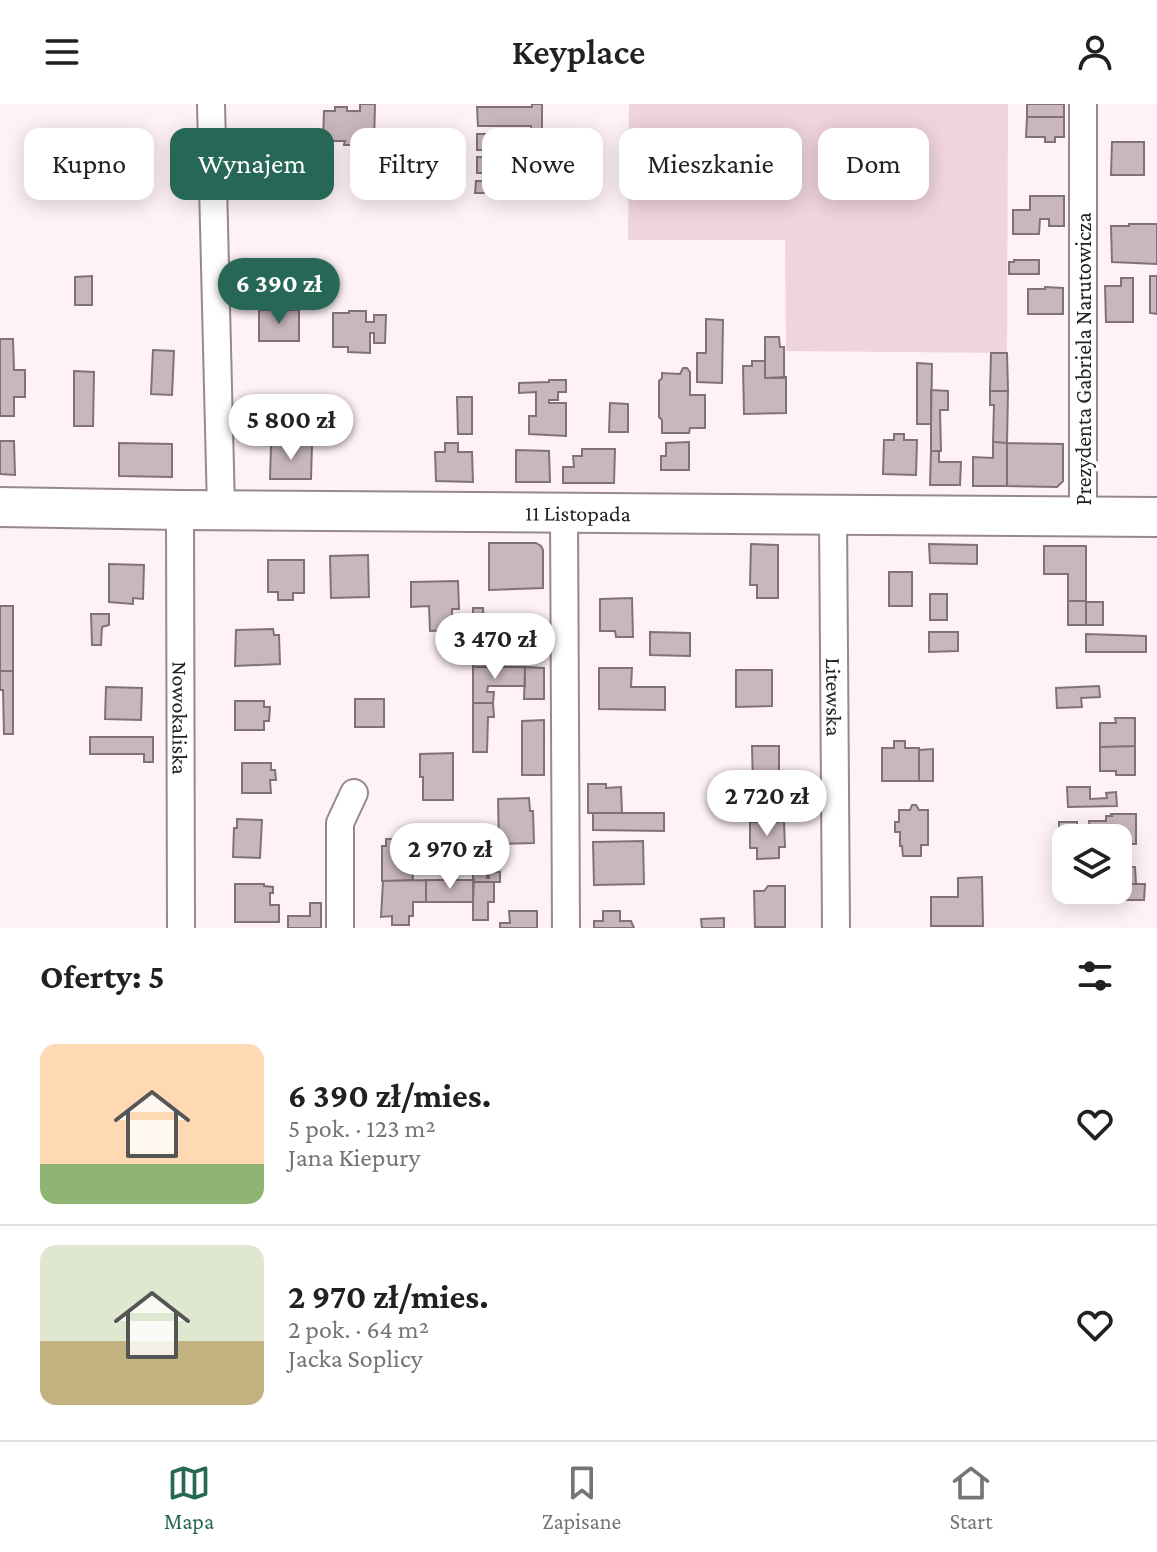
<!DOCTYPE html>
<html lang="pl">
<meta charset="utf-8">
<style>
:root{--surface:#fff;--page:#f2f2f2;--text:#202124;--muted:#757577;--line:#e0e0e0;--accent:#276755}
body{margin:0;font-family:"Crimson Pro",serif;background:var(--page);color:var(--text);height:100vh;display:flex;flex-direction:column;font-size:30px;white-space:nowrap}
*{box-sizing:border-box;margin:0}
p{font-size:26px;color:var(--muted)}
.icon{flex:none;width:44px;height:44px;fill:none;stroke:currentColor;stroke-width:2;stroke-linecap:round;stroke-linejoin:round}
.map{position:relative;height:824px;overflow:hidden}
.side{display:flex;flex-direction:column;background:var(--surface);flex:1}
.side>*{flex:none}
.top-card{position:absolute;left:24px;top:24px;width:1110px;height:72px;display:flex;gap:16px}
.buttons{position:absolute;left:1052px;top:720px;display:grid;gap:16px}
.buttons a{display:grid;place-items:center;width:80px;height:80px;border-radius:16px;background:var(--surface);box-shadow:0 4px 20px #0003;font-size:40px}
.price{position:absolute;translate:-50% -68px;padding:0 18px;border-radius:28px;background:#fff;color:#222;font-size:26px;line-height:52px;filter:drop-shadow(0 2px 4px #0008)}
.price::after{content:'';position:absolute;left:50%;top:48px;width:24px;height:18px;margin-left:-12px;background:inherit;clip-path:polygon(0 0,100% 0,50% 100%)}
.price.selected{background:var(--accent);color:#fff}
ul{padding:0;list-style:none}
li{display:flex;align-items:center;gap:24px;height:200px;padding:0 40px}
li+li{border-top:2px solid var(--line)}
li span{display:grid;place-items:center;flex:none;width:224px;height:160px;border-radius:16px;color:#555}
li>.icon{margin-inline-start:auto}
span .icon{width:96px;height:96px;fill:#fffc;stroke-width:1}
li b{font-size:34px}
h2{display:flex;justify-content:space-between;align-items:center;height:96px;padding:0 40px;font-size:34px}
.tag{padding:0 28px;border-radius:16px;background:var(--surface);box-shadow:0 4px 20px #0003;font-size:28px;line-height:72px}
.tag.selected{background:var(--accent);color:#fff}
header{display:flex;justify-content:space-between;align-items:center;height:104px;padding:0 40px;background:var(--surface);font-size:36px;font-weight:600}
.tab-bar{display:flex;justify-content:space-around;align-items:center;height:112px;border-top:2px solid var(--line);background:var(--surface);font-size:22px;color:var(--muted)}
.tab-bar a{display:grid;justify-items:center;gap:4px}
.tab-bar .selected{color:var(--accent)}
.map>svg:first-child{display:block}
.green{fill:#efd3de}
.building{fill:#c9b7be;stroke:#827278;stroke-width:2}
.lines{fill:none;stroke-linecap:round;stroke-linejoin:round}
.street-casing{stroke:#98888e;stroke-width:30}
.secondary-casing{stroke:#98888e;stroke-width:42}
.street{stroke:#fff;stroke-width:26}
.secondary{stroke:#fff;stroke-width:38}
.labels{text-anchor:middle;stroke-width:8;stroke-linejoin:round;paint-order:stroke}
.street-label{font-size:22px;fill:#272023;stroke:#fff}
</style>
<header><svg class="icon" aria-label="menu" viewBox="0 0 24 24"><path d="M4 6h16M4 12h16M4 18h16"/></svg>Keyplace<svg class="icon" aria-label="person" viewBox="0 0 24 24"><circle cx="12" cy="8" r="4"/><path d="M4 21q1-7 8-7t8 7"/></svg></header>
<div class="map">
<svg width="1157" height="824" viewBox="0 0 1157 824">
<rect width="100%" height="100%" fill="#fef2f7"/>
<path class="green" d="M629 0H1008L1007 249 786 247 785 136H628Z"/>
<path class="building" d="M360 0H375L374 41H344L345 37H323L324 7H335V3H347V7H360Z
M532 0H542V69H477V53H532V46H477V30H531V22H478L477 3H532Z
M1027 0H1064V13H1027Z
M1027 13H1064V33H1055V38H1045V33H1026Z
M1112 38H1144V71H1111Z
M476 77H531L532 89H475Z
M1030 92H1064V122H1049V115H1040L1039 130H1013V106H1030Z
M1129 120H1157V160L1112 158 1111 122H1129Z
M1014 156H1039V170H1009V158H1014Z
M92 172V201H75V173Z
M1150 172H1157V210L1150 209Z
M1121 174H1133V218H1106L1105 182H1121Z
M1045 183 1063 184V210H1028V185H1045Z
M259 206H299V237H259Z
M349 207H366V218H374V211H386L385 239H374V229H370V249L348 248V243H333V209H349Z
M706 215 723 216 722 279 697 278V249H706Z
M765 233H779L780 243H784V274H765Z
M0 235H13L14 266H25V293H14V312H0Z
M153 246 174 247 172 291 151 290Z
M991 249H1007L1008 287H990Z
M752 257H765V274L786 273V309L744 310 743 262H752Z
M917 259 932 260 931 320H917Z
M683 264H687L690 268V291H705V324H690L689 329H662V316L659 313V277L662 274V269L680 270Z
M74 267 94 268 93 322H74Z
M549 276H566V288H558V296H549V299H566V332L529 330V312H536V288L519 289V279L549 278Z
M931 286 948 287V306H940L941 347H931Z
M990 287H1008L1007 339 993 338 994 301H990Z
M457 293H472V330H458Z
M610 299 628 300V328H609Z
M894 330H904V336H917L916 371 883 370 884 336H894Z
M0 337H14L15 371 0 370Z
M689 338V366H661V352H666V339Z
M993 338 1007 339V382H973V353L993 354Z
M119 339 172 340V373L119 372Z
M445 339H458V348H472L473 378 436 377 435 348H445Z
M1007 339 1063 340V377L1057 383 1007 382Z
M271 341H312L311 375H270Z
M582 345H615L614 379H563V363H574L573 352H582Z
M516 346 549 347 550 378H516Z
M931 347H939V358H961L960 381H930Z
M489 439H536L541 442 543 446V484L489 486Z
M751 440 778 441V494H757V481H750Z
M929 440 977 441V460L930 459Z
M1044 442H1086V497H1068V470H1044Z
M368 451 369 493 331 494 330 452Z
M268 456H304V489H293V496H278V488H268Z
M109 460 144 461 143 495 133 494V500L109 498Z
M889 468H912V502H889Z
M458 477 459 505H452V526L430 527 429 502 411 503V478Z
M930 490H947V516H930Z
M632 494 633 533H616L615 527H600V495Z
M1068 497H1086V521H1068Z
M1086 498H1103V521H1086Z
M0 502H13V567H0Z
M473 504H483L486 563H473Z
M91 510H109V521L102 523 101 541H92Z
M273 525 274 531H279L280 560 235 562 236 526Z
M650 528 690 529V552L650 551Z
M929 528H958V547L929 548Z
M1086 530 1146 532V548H1086Z
M473 563H525V582H488L487 588H494L493 599H473Z
M525 563 544 564V595H524Z
M599 564H632L631 583H665V606L599 605Z
M736 566H772V602L736 603Z
M0 567H13V630H4L3 586H0Z
M1099 582 1100 593 1081 594 1082 603 1057 604 1056 584Z
M106 583 142 584 141 616 105 615Z
M355 595H384V623H355Z
M235 597H264V603H270L269 617H264V626H235Z
M473 599H493L494 613H488L487 648H473Z
M1115 614H1135V642L1100 643V619H1116Z
M544 616V671H522V617Z
M90 633H153V658H144V650H90Z
M894 637H905V644H919V677H882V644H894Z
M752 642H779V668H784V683H753Z
M1135 642V671H1116V667H1100V643Z
M933 645V677H919V646Z
M453 649V696H423V673H420V650Z
M242 659H271V666H275L276 676H270L271 689H242Z
M588 680H606V684L621 683 622 709H588Z
M1067 683H1090V695L1107 694 1106 689 1116 688 1117 702 1068 703Z
M529 694 530 707H533L534 739 499 740 498 695Z
M912 701H916L919 706H928V741H921V752H903L902 742H900V728H895V718H899V706H910Z
M593 709H664V727L593 726Z
M1111 710H1136V740H1118V734H1090L1089 717H1106V712H1112Z
M775 713V718L784 717 785 743H779V754L757 755V744H750V718H763V714Z
M237 715 262 716 260 754 233 753 234 724H237Z
M1059 718H1077V734H1066V781H1059Z
M455 723H473V744H455Z
M386 735H398V742H432V762H412L413 776 382 777V742H386Z
M643 737 644 780 594 781 593 738Z
M473 742H492V753H487V774H489V768H500V778H473Z
M1119 758H1125V763H1135L1136 780H1118Z
M982 773 983 822H931V793H958V774Z
M426 776H474L473 798H426Z
M426 776V798H413V812H409V821H392V812L381 813 383 777Z
M473 778H494V798H488V816H473Z
M235 780H264V782L273 783V789H270V801H279V818H235Z
M1118 780H1145L1144 796H1100V786H1118Z
M768 782H785V823H755L754 787H764Z
M310 799H321V824H288V812H310Z
M509 807H537V824H500V819H510Z
M603 807H620V817H631L634 824H594V817H603Z
M724 814V824H702L701 815Z"/>
<g class="lines">
<defs>
<g id="street">
<path d="M211 0 221 405"/>
<path d="M1083 0V413"/>
<path id="s1" d="M180 406 181 824"/>
<path d="M564 407 566 824"/>
<path id="s2" d="M833 411 836 824"/>
<path d="M340 824V719L354 689"/>
</g>
<g id="secondary">
<path id="s3" d="M0 403 180 406 1157 413"/>
</g>
</defs>
<use href="#street" class="street-casing"/>
<use href="#secondary" class="secondary-casing"/>
<use href="#street" class="street"/>
<use href="#secondary" class="secondary"/>
</g>
<g class="labels">
<g class="street-label">
<text transform="translate(1083 255) rotate(-90)" y="8">Prezydenta Gabriela Narutowicza</text>
<text dy="8" stroke="none"><textPath href="#s3" startOffset="578">11 Listopada</textPath></text>
<text dy="8" stroke="none"><textPath href="#s2" startOffset="182">Litewska</textPath></text>
<text dy="8" stroke="none"><textPath href="#s1" startOffset="208">Nowokaliska</textPath></text>
</g>
</g>
</svg>
<div class="buttons">
<a><svg class="icon" aria-label="layers" viewBox="0 0 24 24"><path d="M12 4l9 5-9 5-9-5zM3 14l9 5 9-5"/></svg></a>
</div>
<b class="price selected" style="left:279px;top:222px">6 390 zł</b>
<b class="price" style="left:291px;top:358px">5 800 zł</b>
<b class="price" style="left:495px;top:577px">3 470 zł</b>
<b class="price" style="left:767px;top:734px">2 720 zł</b>
<b class="price" style="left:450px;top:787px">2 970 zł</b>
<div class="top-card">
<a class="tag">Kupno</a>
<a class="tag selected">Wynajem</a>
<a class="tag">Filtry</a>
<a class="tag">Nowe</a>
<a class="tag">Mieszkanie</a>
<a class="tag">Dom</a>
</div>
</div>
<section class="side">
<h2>Oferty: 5<svg class="icon" aria-label="filters" viewBox="0 0 24 24"><path d="M4 7h16M4 17h16"/><circle cx="9" cy="7" r="2"/><circle cx="15" cy="17" r="2"/></svg></h2>
<ul>
<li><span style="background:linear-gradient(#ffd9b3 75%,#8fb573 0)"><svg class="icon" aria-label="home" viewBox="0 0 24 24"><path d="M3 11l9-7 9 7M6 9v11h12V9"/></svg></span><div><b>6 390 zł/mies.</b><p>5 pok. · 123 m²</p><p>Jana Kiepury</p></div><svg class="icon" aria-label="heart" viewBox="0 0 24 24"><path d="M12 20l-8-8c-3-5 5-10 8-4 3-6 11-1 8 4z"/></svg></li>
<li><span style="background:linear-gradient(#dfe7d0 60%,#c2b280 0)"><svg class="icon" aria-label="home" viewBox="0 0 24 24"><path d="M3 11l9-7 9 7M6 9v11h12V9"/></svg></span><div><b>2 970 zł/mies.</b><p>2 pok. · 64 m²</p><p>Jacka Soplicy</p></div><svg class="icon" aria-label="heart" viewBox="0 0 24 24"><path d="M12 20l-8-8c-3-5 5-10 8-4 3-6 11-1 8 4z"/></svg></li>
</ul>
</section>
<nav class="tab-bar">
<a class="selected"><svg class="icon" aria-label="map" viewBox="0 0 24 24"><path d="M3 6l6-2 6 2 6-2v14l-6 2-6-2-6 2zM9 4v14M15 6v14"/></svg>Mapa</a>
<a><svg class="icon" aria-label="saved" viewBox="0 0 24 24"><path d="M7 4h10v16l-5-4-5 4z"/></svg>Zapisane</a>
<a><svg class="icon" aria-label="home" viewBox="0 0 24 24"><path d="M3 11l9-7 9 7M6 9v11h12V9"/></svg>Start</a>
</nav>
